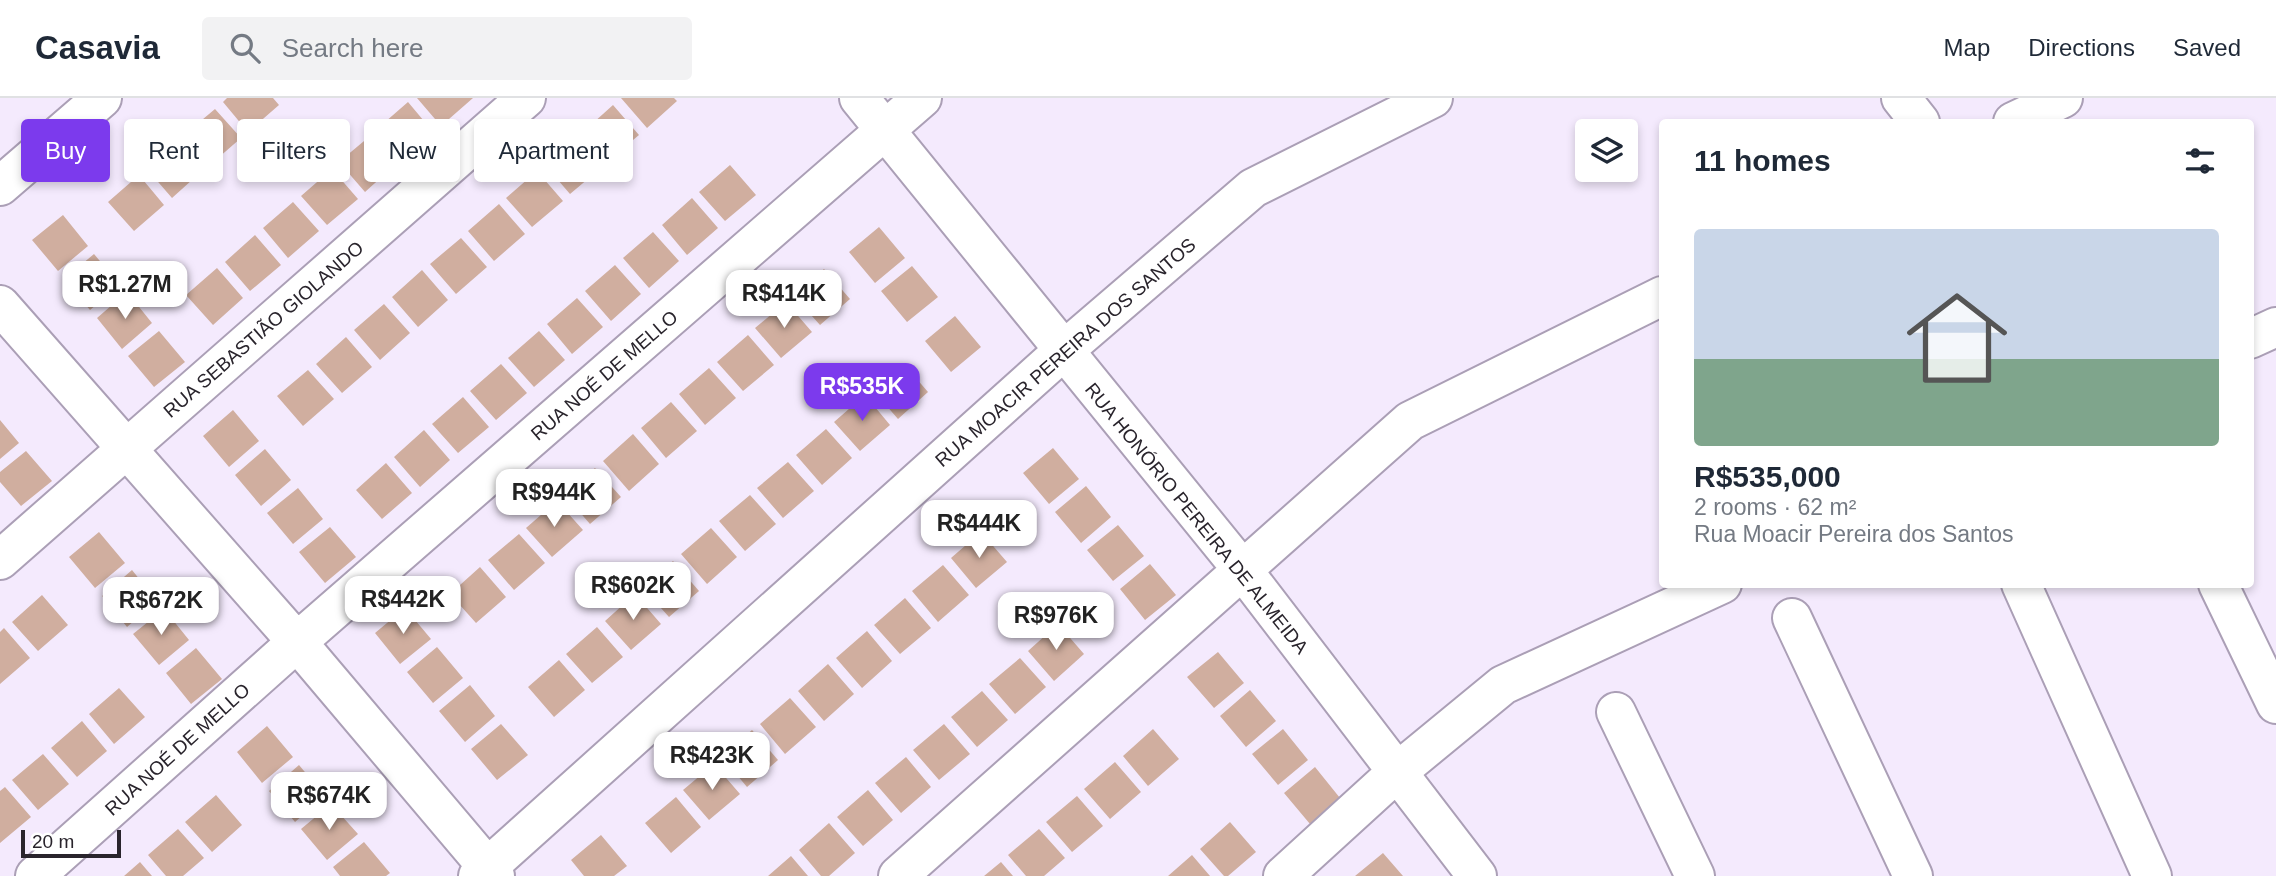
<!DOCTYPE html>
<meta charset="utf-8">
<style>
:root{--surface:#fff;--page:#f2f2f3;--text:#1f2937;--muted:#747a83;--line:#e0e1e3;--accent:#7c3aed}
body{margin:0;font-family:Arial,sans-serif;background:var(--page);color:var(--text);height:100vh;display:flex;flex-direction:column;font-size:26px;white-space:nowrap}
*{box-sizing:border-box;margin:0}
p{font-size:23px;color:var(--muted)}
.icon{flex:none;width:38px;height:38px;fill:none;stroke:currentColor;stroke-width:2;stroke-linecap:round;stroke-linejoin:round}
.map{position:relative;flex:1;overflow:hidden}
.details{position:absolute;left:1659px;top:21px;width:595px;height:469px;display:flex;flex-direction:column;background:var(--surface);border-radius:7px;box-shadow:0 4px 10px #0003}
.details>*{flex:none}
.banner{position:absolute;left:21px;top:21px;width:665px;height:63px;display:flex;gap:14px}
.controls{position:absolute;left:1575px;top:21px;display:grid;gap:14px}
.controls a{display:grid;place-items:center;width:63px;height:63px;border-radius:7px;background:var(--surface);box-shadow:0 4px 10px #0003;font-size:35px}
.scale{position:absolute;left:21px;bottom:18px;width:100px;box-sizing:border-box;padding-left:7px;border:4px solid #29242c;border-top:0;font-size:19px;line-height:24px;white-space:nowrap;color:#29242c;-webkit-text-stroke:5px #fff;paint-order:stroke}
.price{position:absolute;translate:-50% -60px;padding:0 16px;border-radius:14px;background:#fff;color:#222;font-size:23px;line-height:46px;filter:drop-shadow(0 2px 4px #0008)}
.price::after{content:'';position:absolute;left:50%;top:42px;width:21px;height:16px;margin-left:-10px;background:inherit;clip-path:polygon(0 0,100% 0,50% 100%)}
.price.on{background:var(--accent);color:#fff}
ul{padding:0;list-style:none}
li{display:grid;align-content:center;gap:14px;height:371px;padding:0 35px}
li+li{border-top:2px solid var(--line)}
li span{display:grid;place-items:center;height:217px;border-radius:7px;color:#555}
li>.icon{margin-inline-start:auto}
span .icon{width:126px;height:126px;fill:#fffc;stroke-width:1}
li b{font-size:30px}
h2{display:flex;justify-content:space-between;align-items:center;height:84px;padding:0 35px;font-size:30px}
.pill{padding:0 24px;border-radius:7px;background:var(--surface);box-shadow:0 4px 10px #0003;font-size:24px;line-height:63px}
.pill.on{background:var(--accent);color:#fff}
header{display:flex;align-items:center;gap:42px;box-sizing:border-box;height:98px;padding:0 35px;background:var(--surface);border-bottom:2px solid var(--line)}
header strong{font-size:33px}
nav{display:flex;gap:38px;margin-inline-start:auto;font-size:24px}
.search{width:490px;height:63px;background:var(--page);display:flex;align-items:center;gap:18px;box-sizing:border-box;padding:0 24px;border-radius:7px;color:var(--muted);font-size:26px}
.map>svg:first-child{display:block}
.building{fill:#d0ae9f}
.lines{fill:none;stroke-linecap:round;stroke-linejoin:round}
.minor-casing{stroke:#ab9fb6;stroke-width:42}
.minor{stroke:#fff;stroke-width:38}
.labels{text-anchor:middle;stroke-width:5;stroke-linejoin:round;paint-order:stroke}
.street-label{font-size:19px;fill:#29242c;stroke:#fff}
</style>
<header>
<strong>Casavia</strong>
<div class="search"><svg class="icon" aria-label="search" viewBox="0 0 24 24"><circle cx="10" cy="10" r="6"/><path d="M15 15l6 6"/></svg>Search here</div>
<nav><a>Map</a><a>Directions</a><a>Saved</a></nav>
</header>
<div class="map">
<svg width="2276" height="778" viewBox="0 0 2276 778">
<rect width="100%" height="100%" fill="#f4eafd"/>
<path class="building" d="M227 0H273L279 7 248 34 223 4Z
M417 0H473L441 28Z
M621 0H674L677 3 647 30Z
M408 4 434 35 403 61 377 31Z
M613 7 639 37 608 63 583 34Z
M215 11 241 40 210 67 184 37Z
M370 38 395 67 365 94 339 64Z
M575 40 601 70 570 96 545 67Z
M177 44 202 73 172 100 146 70Z
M730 67 756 97 725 123 699 94Z
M332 71 358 101 327 127 301 98Z
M537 73 563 103 532 129 506 100Z
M139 77 164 107 134 133 108 104Z
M692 100 718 130 687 157 662 127Z
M293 104 319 133 288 160 263 130Z
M499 106 525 136 494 163 468 133Z
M63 117 88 148 58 173 32 142Z
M879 129 905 160 875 185 849 154Z
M653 134 679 163 649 190 623 160Z
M255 137 281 167 250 193 225 164Z
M461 140 487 169 456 196 430 166Z
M94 156 120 187 90 212 64 181Z
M615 167 641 196 611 223 585 193Z
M912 168 938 199 907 224 881 193Z
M217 170 243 200 213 227 186 197Z
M824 171 850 201 820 227 794 198Z
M422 172 448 202 418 229 392 199Z
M127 194 152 225 122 251 97 220Z
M577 200 603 229 572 256 547 226Z
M786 204 812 234 781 260 755 230Z
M384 206 410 235 380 262 354 232Z
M955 218 981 249 951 274 925 243Z
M159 233 185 264 154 289 128 258Z
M539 233 565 262 534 289 508 260Z
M748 237 774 267 743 293 717 264Z
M346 239 372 269 342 295 316 266Z
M903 265 928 294 898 321 872 291Z
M501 266 527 295 496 322 470 293Z
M709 270 736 300 705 327 679 296Z
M308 272 334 301 303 328 277 298Z
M865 297 890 327 860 353 834 324Z
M463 299 489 329 458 355 432 326Z
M671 304 697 333 666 360 641 330Z
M233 312 259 343 229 369 203 338Z
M0 322 19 345 0 361Z
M826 331 852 360 822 387 796 357Z
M424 332 450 362 420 389 394 359Z
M633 336 659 366 629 393 603 363Z
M1053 350 1079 381 1049 406 1023 375Z
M265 351 291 382 261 408 235 377Z
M26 353 52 383 21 408 0 384V374Z
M788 364 814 393 783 420 757 390Z
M386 365 412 395 382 421 356 392Z
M595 370 621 399 590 426 564 396Z
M1086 388 1111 419 1081 445 1055 414Z
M298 390 323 421 293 446 267 415Z
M750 397 776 426 745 453 719 423Z
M557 403 583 432 552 459 526 430Z
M1118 427 1144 458 1113 483 1087 452Z
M330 429 356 459 325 485 299 454Z
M711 430 737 459 707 486 681 456Z
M99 434 125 465 95 490 69 459Z
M981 434 1007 464 976 490 951 460Z
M519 436 545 465 514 492 488 462Z
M673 463 699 493 669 519 643 490Z
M1150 466 1176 497 1145 522 1120 491Z
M943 467 969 497 938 524 912 493Z
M480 469 506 499 476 525 450 496Z
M132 472 157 503 127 529 102 498Z
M635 496 661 526 631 552 605 523Z
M42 497 68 527 38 553 12 524Z
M905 500 931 530 900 556 874 527Z
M405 510 431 541 400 566 375 535Z
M164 511 189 542 159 567 133 536Z
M1058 526 1084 556 1054 583 1028 553Z
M597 529 623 559 592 585 566 556Z
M4 530 30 560 0 586V534Z
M867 533 892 563 862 590 836 560Z
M437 549 463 580 433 605 407 574Z
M196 550 222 581 191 606 166 575Z
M1218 554 1244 585 1214 610 1187 579Z
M1020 560 1046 589 1015 616 989 586Z
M559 562 585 592 554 619 528 589Z
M828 566 854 596 824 623 798 593Z
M470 587 495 618 465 644 439 613Z
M119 590 145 619 114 646 89 616Z
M1250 592 1276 623 1246 649 1220 618Z
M982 593 1008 622 977 649 951 619Z
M790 600 816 629 785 656 760 626Z
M82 623 107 653 77 679 51 650Z
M501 626 528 657 497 682 471 651Z
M944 626 970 656 939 682 913 652Z
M267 628 293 659 262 685 237 654Z
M1153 631 1179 661 1148 688 1123 658Z
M1283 631 1308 662 1278 687 1252 656Z
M752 632 778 662 747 689 722 659Z
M43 656 69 686 38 712 12 682Z
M906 659 931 689 901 715 875 685Z
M1115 664 1141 694 1110 721 1084 691Z
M714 666 740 696 709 722 683 692Z
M299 667 325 698 295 724 269 693Z
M1315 669 1340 700 1310 726 1284 695Z
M5 689 31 719 0 745V693Z
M868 692 893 722 863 748 837 719Z
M216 697 242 727 212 754 185 724Z
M1077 698 1103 728 1072 754 1046 724Z
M676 699 701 729 671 755 645 725Z
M331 706 358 736 327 762 301 731Z
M1230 724 1256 754 1228 778H1224L1200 751Z
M829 725 855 755 829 778H821L799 752Z
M178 731 204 760 183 778H166L148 757Z
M1039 731 1065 760 1044 778H1026L1008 757Z
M601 737 627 768 614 778H584L571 762Z
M364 744 390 775 386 778H340L333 769Z
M1383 755 1403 778H1355Z
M1192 757 1210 778H1168Z
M791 758 808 778H768Z
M140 764 152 778H124Z
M1001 764 1013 778H984Z"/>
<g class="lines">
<defs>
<path id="minor" d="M859 0 1241 470 1477 778
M1901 0 1920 24
M2013 24 2063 0
M0 88 102 0
M0 207 297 544 495 778
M2250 241 2276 229
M0 462 526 0
M2021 486 2152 778
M2218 486 2276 606
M1792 520 1913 778
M1616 614 1695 778
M35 778 297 544 922 0
M478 778 1062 254 1253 90 1433 0
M898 778 1410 323 1662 198
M1283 778 1396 675 1503 587 1722 486"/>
</defs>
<use href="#minor" class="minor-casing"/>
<use href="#minor" class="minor"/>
</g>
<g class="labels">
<g class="street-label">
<text transform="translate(263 231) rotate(-41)" y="7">RUA SEBASTIÃO GIOLANDO</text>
<text transform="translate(1065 254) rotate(-41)" y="7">RUA MOACIR PEREIRA DOS SANTOS</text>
<text transform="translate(604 277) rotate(-41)" y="7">RUA NOÉ DE MELLO</text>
<text transform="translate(1197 420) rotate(51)" y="7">RUA HONÓRIO PEREIRA DE ALMEIDA</text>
<text transform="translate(177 651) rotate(-42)" y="7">RUA NOÉ DE MELLO</text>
</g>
</g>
</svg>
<div class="controls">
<a><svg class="icon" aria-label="layers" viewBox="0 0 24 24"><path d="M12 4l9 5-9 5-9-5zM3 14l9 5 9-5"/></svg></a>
</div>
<div class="scale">20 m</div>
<b class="price" style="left:125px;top:223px">R$1.27M</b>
<b class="price" style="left:784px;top:232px">R$414K</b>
<b class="price on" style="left:862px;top:325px">R$535K</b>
<b class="price" style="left:554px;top:431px">R$944K</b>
<b class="price" style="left:979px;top:462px">R$444K</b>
<b class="price" style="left:633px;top:524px">R$602K</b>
<b class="price" style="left:403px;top:538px">R$442K</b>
<b class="price" style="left:161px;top:539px">R$672K</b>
<b class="price" style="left:1056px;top:554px">R$976K</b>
<b class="price" style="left:712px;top:694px">R$423K</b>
<b class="price" style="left:329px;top:734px">R$674K</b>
<div class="banner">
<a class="pill on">Buy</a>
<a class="pill">Rent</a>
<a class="pill">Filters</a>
<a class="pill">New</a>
<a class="pill">Apartment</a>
</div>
<section class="details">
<h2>11 homes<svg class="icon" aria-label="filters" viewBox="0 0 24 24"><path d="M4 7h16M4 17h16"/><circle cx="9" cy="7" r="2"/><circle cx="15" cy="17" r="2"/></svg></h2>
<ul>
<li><span style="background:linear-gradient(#c9d6e8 60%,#7fa58c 0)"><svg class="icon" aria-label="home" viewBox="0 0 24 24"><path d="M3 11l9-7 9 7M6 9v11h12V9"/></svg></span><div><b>R$535,000</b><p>2 rooms · 62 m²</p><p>Rua Moacir Pereira dos Santos</p></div></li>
</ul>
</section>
</div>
